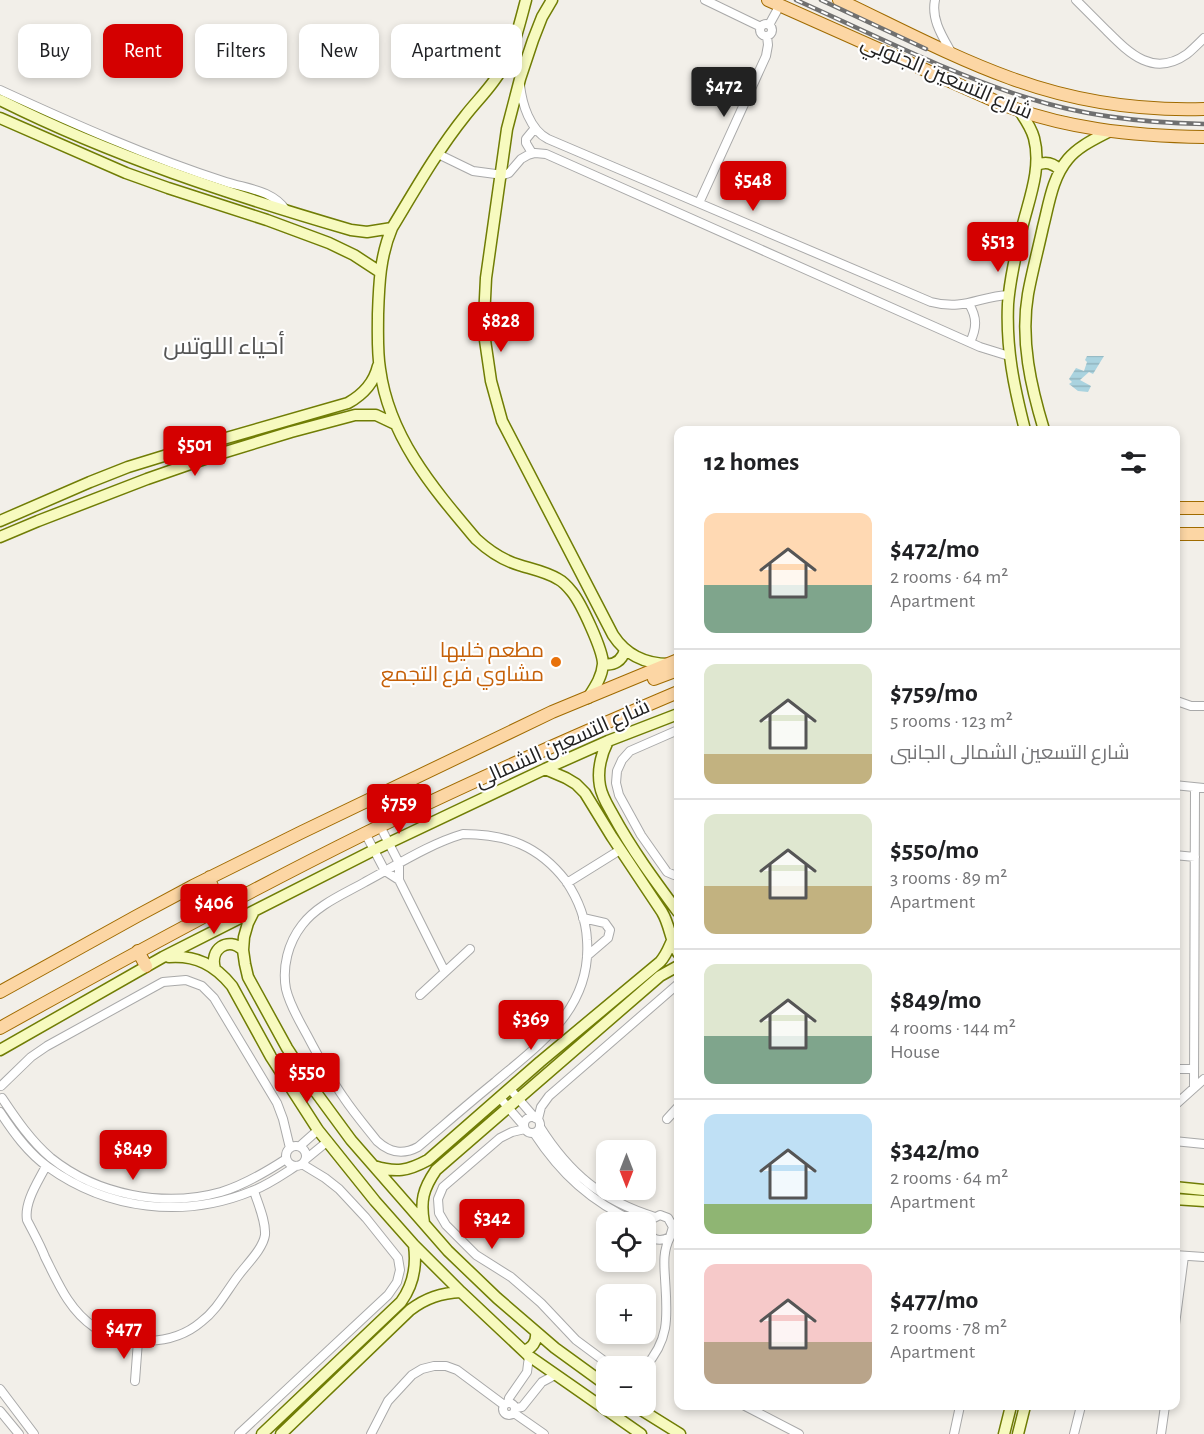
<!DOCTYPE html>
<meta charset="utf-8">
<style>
:root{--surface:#fff;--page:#f2f2f2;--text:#202124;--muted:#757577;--line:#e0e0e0;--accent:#d40000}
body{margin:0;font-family:"Alegreya Sans",Cairo,sans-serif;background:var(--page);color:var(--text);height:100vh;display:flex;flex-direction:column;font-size:22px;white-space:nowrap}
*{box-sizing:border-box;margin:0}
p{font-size:20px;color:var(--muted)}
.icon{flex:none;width:33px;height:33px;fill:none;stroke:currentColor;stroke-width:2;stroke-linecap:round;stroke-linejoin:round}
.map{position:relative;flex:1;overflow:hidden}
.sheet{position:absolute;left:674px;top:426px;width:506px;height:984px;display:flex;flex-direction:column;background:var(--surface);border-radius:12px;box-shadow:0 3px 9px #0003}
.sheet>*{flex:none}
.top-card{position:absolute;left:18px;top:24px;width:566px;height:54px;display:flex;gap:12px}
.needle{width:39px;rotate:180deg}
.buttons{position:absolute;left:596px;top:1140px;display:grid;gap:12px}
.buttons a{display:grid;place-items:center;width:60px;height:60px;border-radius:12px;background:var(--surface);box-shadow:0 3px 9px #0003;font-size:30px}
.price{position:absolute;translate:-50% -51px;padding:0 14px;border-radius:6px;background:var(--accent);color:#fff;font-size:20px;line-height:39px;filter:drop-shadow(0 2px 3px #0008)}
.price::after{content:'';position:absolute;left:50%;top:36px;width:18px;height:14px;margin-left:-9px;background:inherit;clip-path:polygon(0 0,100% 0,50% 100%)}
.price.current{background:#222;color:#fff}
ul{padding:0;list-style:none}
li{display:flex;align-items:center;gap:18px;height:150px;padding:0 30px}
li+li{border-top:2px solid var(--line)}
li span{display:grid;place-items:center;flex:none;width:168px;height:120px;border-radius:12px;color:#555}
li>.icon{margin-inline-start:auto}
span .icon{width:72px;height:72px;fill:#fffc;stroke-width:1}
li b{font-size:26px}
h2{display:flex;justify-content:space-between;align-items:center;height:72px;padding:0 30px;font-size:26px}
.pill{padding:0 21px;border-radius:12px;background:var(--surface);box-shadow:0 3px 9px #0003;font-size:21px;line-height:54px}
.pill.current{background:var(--accent);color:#fff}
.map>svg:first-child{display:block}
.water{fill:url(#water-rules)}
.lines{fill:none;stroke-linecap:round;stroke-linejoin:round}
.street-casing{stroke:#a9a9a9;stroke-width:10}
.secondary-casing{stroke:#707d05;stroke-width:13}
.primary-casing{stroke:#a06b00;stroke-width:14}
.street{stroke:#fff;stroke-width:8}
.secondary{stroke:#f7fabf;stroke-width:10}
.primary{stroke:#fcd6a4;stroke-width:12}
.rail-casing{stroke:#707070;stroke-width:4.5}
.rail{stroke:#fff;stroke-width:2;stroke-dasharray:7;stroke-linecap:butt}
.food-dot{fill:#e8710a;stroke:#fff;stroke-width:2}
.labels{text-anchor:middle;stroke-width:4.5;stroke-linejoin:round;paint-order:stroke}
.street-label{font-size:21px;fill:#222;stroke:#fff}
.food-label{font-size:21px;fill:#c56008;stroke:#fff;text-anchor:end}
.quarter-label{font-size:24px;fill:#555;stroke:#fff}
</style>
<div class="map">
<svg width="1204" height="1434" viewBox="0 0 1204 1434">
<defs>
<pattern id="water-rules" width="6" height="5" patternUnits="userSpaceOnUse" patternTransform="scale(1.5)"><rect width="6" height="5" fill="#aad3df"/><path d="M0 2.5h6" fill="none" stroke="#92b5bf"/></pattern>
</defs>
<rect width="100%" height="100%" fill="#f2efe9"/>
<path class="water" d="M1087 356H1104L1093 374 1089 372 1080 380 1091 386 1088 392 1078 391 1069 384 1072 382 1069 379 1076 368 1084 371 1087 362 1085 360Z"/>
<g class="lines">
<defs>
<path id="street" d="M705 0 761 27
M935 0C931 19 942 36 951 52
M1076 0C1086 10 1096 20 1106 30 1129 53 1153 78 1187 54 1193 49 1199 43 1204 38
M760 30a6 6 0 1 1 12 0a6 6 0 1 1-12 0Z
M769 25 780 5
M520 85C522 104 530 130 548 139L931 302C965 311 979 296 1009 295
M0 90C74 124 148 157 226 182 248 189 272 190 286 210
M532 153 526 143V139L535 128
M438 154 473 171 503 175 509 173 521 159 528 155 535 153 546 154 980 347 1009 356
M699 203 766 56 768 45 767 36
M969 304C977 317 977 328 970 342
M1174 700 1191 706H1204
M678 730 630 751 622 760 617 771 616 783 619 795 641 835 667 872 674 875H678
M1174 785 1204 788
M380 826 399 863V880L445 972
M365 833 385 871 399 880
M463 834C507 834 539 846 566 881 578 899 586 919 587 940 592 1008 541 1043 495 1082 469 1103 444 1125 418 1147 403 1155 390 1153 377 1141 366 1127 354 1113 344 1098 330 1078 318 1056 307 1035 299 1020 290 1006 286 989 282 967 288 943 302 925 317 905 344 894 365 882 397 865 429 844 463 834Z
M1174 855 1195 857
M567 883 620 850
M583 918 605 923 610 930 608 938 587 956
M420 995 470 949
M1174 1069H1194
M1 1086 31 1057 47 1046 163 982 186 980 202 986 214 998 277 1103 283 1119 290 1148
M1194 1088 1195 788
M510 1089 535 1118
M2 1098C16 1119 31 1141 51 1158 97 1195 164 1208 221 1192 244 1185 266 1172 286 1159
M500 1098 524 1126
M1174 1106 1204 1079
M0 1112C13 1132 28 1153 48 1167 108 1210 184 1219 252 1191 268 1185 282 1175 296 1166
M524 1125a8 8 0 1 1 16 0a8 8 0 1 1-16 0Z
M538 1119 541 1107 549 1096 678 984
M667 1119 678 1107
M540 1127C569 1173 602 1201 655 1217
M525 1129 512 1132 500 1138 443 1187 438 1199 439 1213 446 1225 476 1255 511 1277 541 1303 576 1340 611 1366
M534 1133C561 1174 591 1202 636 1222
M1174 1141 1204 1144
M286 1156a10 10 0 1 1 20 0a10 10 0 1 1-20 0Z
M300 1146 318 1130
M306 1159 328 1141
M46 1166C38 1182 24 1202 27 1220 33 1232 40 1244 45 1257 58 1283 69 1310 94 1327 124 1347 173 1346 201 1322 217 1310 226 1292 238 1276 246 1265 263 1249 265 1235 266 1221 258 1204 254 1191
M673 1227 668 1218 660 1215 652 1219C643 1235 655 1245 670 1237L673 1227 678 1221
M1174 1255 1204 1257
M1174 1332 1184 1256
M645 1367C671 1338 667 1314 665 1278 664 1263 663 1251 670 1237
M135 1381 138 1341
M0 1389 34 1434
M503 1409a6 6 0 1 1 12 0a6 6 0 1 1-12 0Z
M508 1403 509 1398 527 1372 529 1356
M745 1406 799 1434
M515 1408 522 1407 542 1382 555 1375
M0 1411 19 1434
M514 1413 544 1434
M239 1434 388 1295 397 1282 400 1270 398 1258 366 1218 339 1189 325 1178 302 1164
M371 1434 388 1401 412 1375 422 1369 434 1366H446L457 1370 504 1405
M954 1434 960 1406
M1074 1434 1081 1406
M1161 1434 1165 1406"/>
<path id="secondary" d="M526 0C520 22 515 45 504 65 494 85 478 99 465 116 437 151 415 190 392 228 380 256 379 284 378 314 378 332 377 351 380 369 389 437 433 488 476 539 489 551 502 560 519 565 532 569 547 572 558 579 564 582 568 587 572 592 581 603 603 650 603 664 602 677 595 687 588 698
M552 0 542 17 533 40 520 79 507 129 486 278 484 319 485 340 491 381 502 421 613 635C626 655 645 664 669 664
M0 100C112 156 231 195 351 230L367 232 392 228
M1019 110C1025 119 1031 127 1034 138 1042 168 1029 199 1022 228 1016 253 1010 278 1008 304 1006 349 1014 387 1025 430
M0 118 126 173 168 188 267 220 329 243 354 255 380 272
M1037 165C1046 161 1053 163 1060 170
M1044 430C1031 387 1020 340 1028 294 1032 272 1038 250 1043 227 1049 204 1052 178 1068 159 1079 146 1095 139 1110 131
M0 521 90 482 128 467 167 455 348 403C364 394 374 383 378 366
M0 537 38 521 147 479 219 454 291 432 355 415H376L395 424
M603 664C614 666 622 661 625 650
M608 741C601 755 597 770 600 786 602 797 608 806 613 815 632 850 655 881 678 912
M545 769 566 778 576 784 585 793 612 837 662 912C670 925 670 940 678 953
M254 911 248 923 244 937 243 950 245 964 248 977 287 1048 315 1091 351 1140 448 1251 497 1298 555 1348 606 1385
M169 957C196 955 215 965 232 986L271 1057 318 1130 375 1201 414 1245 461 1292 529 1356 641 1434
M215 969C209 949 228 936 243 950
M0 1050 163 957 374 850 545 769 608 741 678 714
M374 1166C396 1173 408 1171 428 1160L540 1062 660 962C670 951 670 940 678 931
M1174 1187 1204 1190
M1174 1199 1204 1201
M424 1223C420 1201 423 1189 436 1170L660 976 678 966
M524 1351C532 1348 537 1342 536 1333
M635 1406 680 1434
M262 1434 401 1302C414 1284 417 1266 414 1245
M281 1434 410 1310C426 1298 441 1293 461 1292
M1004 1434 1011 1406
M1018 1434 1025 1406"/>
<path id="primary" d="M768 0 995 101C1061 129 1134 136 1204 137
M839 0C896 27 952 57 1010 78 1072 101 1138 111 1204 109
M1174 508H1204
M1174 534H1204
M654 679 678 670
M210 877C209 898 232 894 246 893
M138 951 146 966
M0 992 137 916 193 886 302 832 552 712 678 660
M0 1028C120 961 241 895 364 834 467 783 572 737 678 692"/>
</defs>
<use href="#street" class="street-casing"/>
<use href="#secondary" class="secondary-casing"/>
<use href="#primary" class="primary-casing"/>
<use href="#street" class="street"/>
<use href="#secondary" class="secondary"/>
<use href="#primary" class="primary"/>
<defs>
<path id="rail" d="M796 0C872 34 948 73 1028 98 1084 116 1145 123 1204 124
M821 0 926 49"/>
</defs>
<use href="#rail" class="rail-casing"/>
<use href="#rail" class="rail"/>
</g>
<circle class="food-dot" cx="556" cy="662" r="6"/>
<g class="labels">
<g class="street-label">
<text transform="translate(947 77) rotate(23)" y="7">شارع التسعين الجنوبي</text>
<text transform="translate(562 743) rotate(-24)" y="7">شارع التسعين الشمالى</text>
</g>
<g class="food-label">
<text x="544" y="657">مطعم خليها<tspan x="544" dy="24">مشاوي فرع التجمع</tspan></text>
</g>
<g class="quarter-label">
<text x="224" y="354">أحياء اللوتس</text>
</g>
</g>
</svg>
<div class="buttons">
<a><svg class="needle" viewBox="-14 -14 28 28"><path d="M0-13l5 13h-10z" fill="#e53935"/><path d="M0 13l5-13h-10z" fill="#757577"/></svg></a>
<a><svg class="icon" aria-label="locate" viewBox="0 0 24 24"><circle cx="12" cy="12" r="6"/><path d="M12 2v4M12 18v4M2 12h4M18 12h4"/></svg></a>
<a>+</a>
<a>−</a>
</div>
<b class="price current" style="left:724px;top:118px">$472</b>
<b class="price" style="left:753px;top:212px">$548</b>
<b class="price" style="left:998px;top:273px">$513</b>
<b class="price" style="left:501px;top:353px">$828</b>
<b class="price" style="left:195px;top:477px">$501</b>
<b class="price" style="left:399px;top:835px">$759</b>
<b class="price" style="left:214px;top:935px">$406</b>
<b class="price" style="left:531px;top:1051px">$369</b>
<b class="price" style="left:307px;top:1104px">$550</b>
<b class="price" style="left:133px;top:1181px">$849</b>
<b class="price" style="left:492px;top:1250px">$342</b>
<b class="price" style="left:124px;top:1360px">$477</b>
<div class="top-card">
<a class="pill">Buy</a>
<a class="pill current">Rent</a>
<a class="pill">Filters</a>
<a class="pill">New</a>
<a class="pill">Apartment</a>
</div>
<section class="sheet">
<h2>12 homes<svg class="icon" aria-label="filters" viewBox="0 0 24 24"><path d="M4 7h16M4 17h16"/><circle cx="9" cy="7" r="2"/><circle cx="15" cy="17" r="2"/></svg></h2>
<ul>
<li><span style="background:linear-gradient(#ffd9b3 60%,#7fa58c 0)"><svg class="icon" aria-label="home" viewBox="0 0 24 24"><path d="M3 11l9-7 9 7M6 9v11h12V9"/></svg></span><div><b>$472/mo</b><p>2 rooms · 64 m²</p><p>Apartment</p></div></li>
<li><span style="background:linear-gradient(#dfe7d0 75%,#c2b280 0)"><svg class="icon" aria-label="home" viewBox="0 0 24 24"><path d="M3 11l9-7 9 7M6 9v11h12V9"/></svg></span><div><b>$759/mo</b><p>5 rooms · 123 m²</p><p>شارع التسعين الشمالى الجانبى</p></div></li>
<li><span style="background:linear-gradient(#dfe7d0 60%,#c2b280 0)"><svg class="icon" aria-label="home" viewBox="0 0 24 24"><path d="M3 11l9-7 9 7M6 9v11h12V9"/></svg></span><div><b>$550/mo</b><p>3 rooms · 89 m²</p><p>Apartment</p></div></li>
<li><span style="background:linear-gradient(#dfe7d0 60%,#7fa58c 0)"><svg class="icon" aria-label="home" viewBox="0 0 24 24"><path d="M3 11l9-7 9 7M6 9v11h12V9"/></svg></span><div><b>$849/mo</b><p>4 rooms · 144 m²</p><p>House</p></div></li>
<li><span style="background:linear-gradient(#bfe0f5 75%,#8fb573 0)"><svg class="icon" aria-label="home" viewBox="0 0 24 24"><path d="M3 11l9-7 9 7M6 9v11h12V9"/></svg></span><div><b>$342/mo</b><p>2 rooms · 64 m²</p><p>Apartment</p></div></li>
<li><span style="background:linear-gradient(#f6c9c9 65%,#b9a48a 0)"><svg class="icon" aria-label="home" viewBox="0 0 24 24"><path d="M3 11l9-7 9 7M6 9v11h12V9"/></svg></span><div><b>$477/mo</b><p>2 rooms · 78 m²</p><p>Apartment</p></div></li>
</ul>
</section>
</div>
